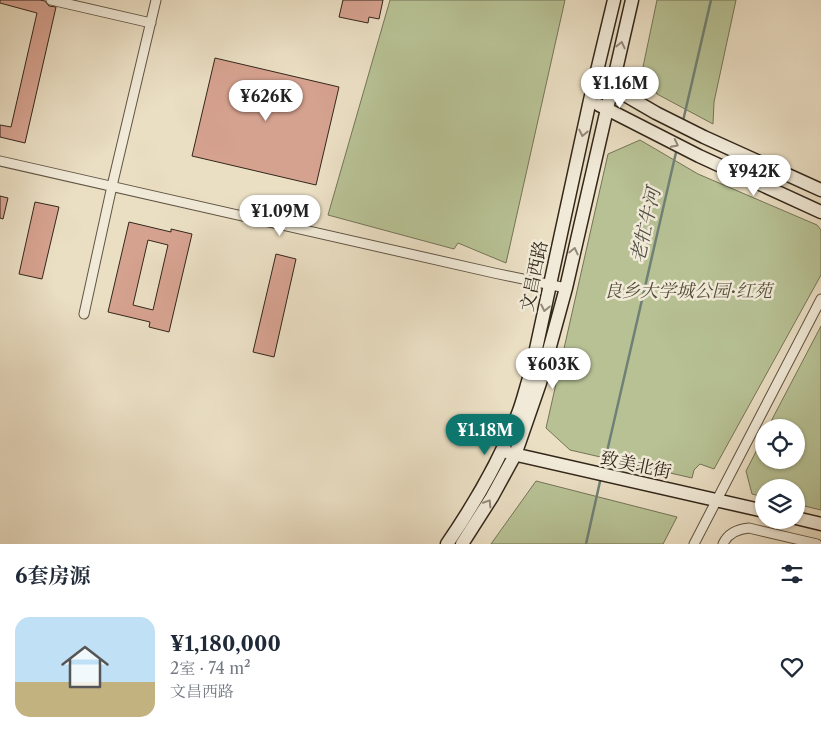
<!DOCTYPE html>
<html lang="zh">
<meta charset="utf-8">
<style>
:root{--surface:#fff;--page:#f2f2f3;--text:#1f2937;--muted:#747a83;--accent:#0f766e}
body{margin:0;font-family:"Libre Caslon Text","Noto Serif SC",serif;background:var(--page);color:var(--text);height:100vh;display:flex;flex-direction:column;font-size:19px;white-space:nowrap}
*{box-sizing:border-box;margin:0}
p{font-size:16px;color:var(--muted)}
.icon{flex:none;width:28px;height:28px;fill:none;stroke:currentColor;stroke-width:2;stroke-linecap:round;stroke-linejoin:round}
.map{position:relative;height:544px;overflow:hidden}
.details{display:flex;flex-direction:column;background:var(--surface);flex:1}
.details>*{flex:none}
.buttons{position:absolute;left:755px;top:419px;display:grid;gap:10px}
.buttons a{display:grid;place-items:center;width:50px;height:50px;border-radius:50%;background:var(--surface);box-shadow:0 1px 4px #0004;font-size:25px}
.price{position:absolute;translate:-50% -42px;padding:0 11px;border-radius:18px;background:#fff;color:#222;font-size:16px;line-height:32px;filter:drop-shadow(0 1px 2px #0008)}
.price::after{content:'';position:absolute;left:50%;top:30px;width:15px;height:11px;margin-left:-8px;background:inherit;clip-path:polygon(0 0,100% 0,50% 100%)}
.price.on{background:var(--accent);color:#fff}
ul{padding:0;list-style:none}
li{display:flex;align-items:center;gap:15px;height:125px;padding:0 15px}
li span{display:grid;place-items:center;flex:none;width:140px;height:100px;border-radius:15px;color:#555}
li>.icon{margin-inline-start:auto}
span .icon{width:60px;height:60px;fill:#fffc;stroke-width:1}
li b{font-size:21px}
h2{display:flex;justify-content:space-between;align-items:center;height:60px;padding:0 15px;font-size:21px}
.map>svg:first-child{display:block}
.green{fill:#b7c194;stroke:#757457}
.lines{fill:none;stroke-linecap:round;stroke-linejoin:round}
.stream{stroke:#708076;stroke-width:2.5}
.building{fill:#d6a290;stroke:#33271a;fill-rule:evenodd}
.street-casing{stroke:#615544;stroke-width:11}
.secondary-casing{stroke:#33271a;stroke-width:15}
.street{stroke:#f1ead8;stroke-width:9}
.secondary{stroke:#f1ead8;stroke-width:12}
.oneway{stroke:#928879}
.labels{text-anchor:middle;stroke-width:5;stroke-linejoin:round;paint-order:stroke}
.street-label{font-size:18px;fill:#33271a;stroke:#f1ead8}
.park-label{font-size:18px;font-style:italic;fill:#544e38;stroke:#f1ead8}
.water-label{font-size:19px;font-style:italic;fill:#4c4c40;stroke:#f1ead8}
</style>
<div class="map">
<svg width="821" height="544" viewBox="0 0 821 544">
<rect width="100%" height="100%" fill="#eadec3"/>
<filter id="stains"><feTurbulence type="fractalNoise" baseFrequency=".004" numOctaves="4"/><feColorMatrix values="0 0 0 0 .2 0 0 0 0 .09 0 0 0 0 .02 0 0 0 .5 -.17"/></filter>
<radialGradient id="worn" r=".72"><stop offset=".6" stop-color="#630" stop-opacity="0"/><stop offset="1" stop-color="#630" stop-opacity=".3"/></radialGradient>
<path class="green" d="M390 0H565L506 263 458 243 454 249 328 215Z
M657 0H736L714 102 713 124 657 94 643 67Z
M640 140 698 174 817 225 821 230V275L714 469 700 464 694 470 692 478 570 450 546 428 608 154Z
M821 326V510L796 504V488H764V497L752 494 746 471 764 436V460H796V428L768 427Z
M536 481 677 517 663 544H491Z"/>
<g class="lines">
<path class="stream" d="M683 121 711 0
M603 469 677 148
M586 544 601 477"/>
</g>
<path class="building" d="M0 0H40L45 1 49 6 56 7 25 143 0 137V125L11 127 37 13 0 3Z
M343 0H383L379 19 369 17 368 23 339 17Z
M215 58 339 87 316 185 192 156Z
M0 196 8 198 3 219 0 218Z
M35 202 59 207 42 279 19 274Z
M129 222 171 232V229L192 234 169 332 149 327 150 322 108 312ZM148 240 168 245 153 310 133 305Z
M276 254 296 259 274 357 253 352Z"/>
<g class="lines">
<defs>
<path id="street" d="M51 0 151 23
M0 161 494 273 566 288
M84 314 112 186 156 0
M694 544 821 299
M723 544C728 533 738 529 749 528L817 544"/>
<path id="secondary" d="M606 84 656 113 704 137 821 190
M599 105 699 156 821 212
M509 453 764 511
M796 518 821 524
M447 544C475 503 499 462 517 416 523 402 526 386 531 372L590 100 614 0
M462 544 492 497 515 455 540 383 566 288 632 0"/>
</defs>
<use href="#street" class="street-casing"/>
<use href="#secondary" class="secondary-casing"/>
<use href="#street" class="street"/>
<use href="#secondary" class="secondary"/>
</g>
<defs><path id="oneway-chevron" d="M-2-3.5L2.5 0L-2 3.5" fill="none" stroke-width="1.6" stroke-linecap="round" stroke-linejoin="round" transform="scale(1.25)"/></defs>
<g class="oneway">
<use href="#oneway-chevron" transform="translate(621 45) rotate(-77)"/>
<use href="#oneway-chevron" transform="translate(583 133) rotate(102)"/>
<use href="#oneway-chevron" transform="translate(675 144) rotate(27)"/>
<use href="#oneway-chevron" transform="translate(574 251) rotate(-77)"/>
<use href="#oneway-chevron" transform="translate(545 308) rotate(102)"/>
<use href="#oneway-chevron" transform="translate(488 503) rotate(-58)"/>
</g>
<g class="labels">
<g class="street-label">
<text transform="translate(534 276) rotate(-78)" y="6">文昌西路</text>
<text transform="translate(636 465) rotate(12)" y="6">致美北街</text>
</g>
<g class="park-label">
<text x="688" y="297">良乡大学城公园·红苑</text>
</g>
<g class="water-label">
<text transform="translate(645 225) rotate(-77)" y="7">老牤牛河</text>
</g>
</g>
<rect width="100%" height="100%" filter="url(#stains)"/>
<rect width="100%" height="100%" fill="url(#worn)"/>
</svg>
<div class="buttons">
<a><svg class="icon" aria-label="locate" viewBox="0 0 24 24"><circle cx="12" cy="12" r="6"/><path d="M12 2v4M12 18v4M2 12h4M18 12h4"/></svg></a>
<a><svg class="icon" aria-label="layers" viewBox="0 0 24 24"><path d="M12 4l9 5-9 5-9-5zM3 14l9 5 9-5"/></svg></a>
</div>
<b class="price" style="left:620px;top:109px">¥1.16M</b>
<b class="price" style="left:266px;top:122px">¥626K</b>
<b class="price" style="left:754px;top:197px">¥942K</b>
<b class="price" style="left:280px;top:237px">¥1.09M</b>
<b class="price" style="left:553px;top:390px">¥603K</b>
<b class="price on" style="left:485px;top:456px">¥1.18M</b>
</div>
<section class="details">
<h2>6套房源<svg class="icon" aria-label="filters" viewBox="0 0 24 24"><path d="M4 7h16M4 17h16"/><circle cx="9" cy="7" r="2"/><circle cx="15" cy="17" r="2"/></svg></h2>
<ul>
<li><span style="background:linear-gradient(#bfe0f5 65%,#c2b280 0)"><svg class="icon" aria-label="home" viewBox="0 0 24 24"><path d="M3 11l9-7 9 7M6 9v11h12V9"/></svg></span><div><b>¥1,180,000</b><p>2室 · 74 m²</p><p>文昌西路</p></div><svg class="icon" aria-label="heart" viewBox="0 0 24 24"><path d="M12 20l-8-8c-3-5 5-10 8-4 3-6 11-1 8 4z"/></svg></li>
</ul>
</section>
